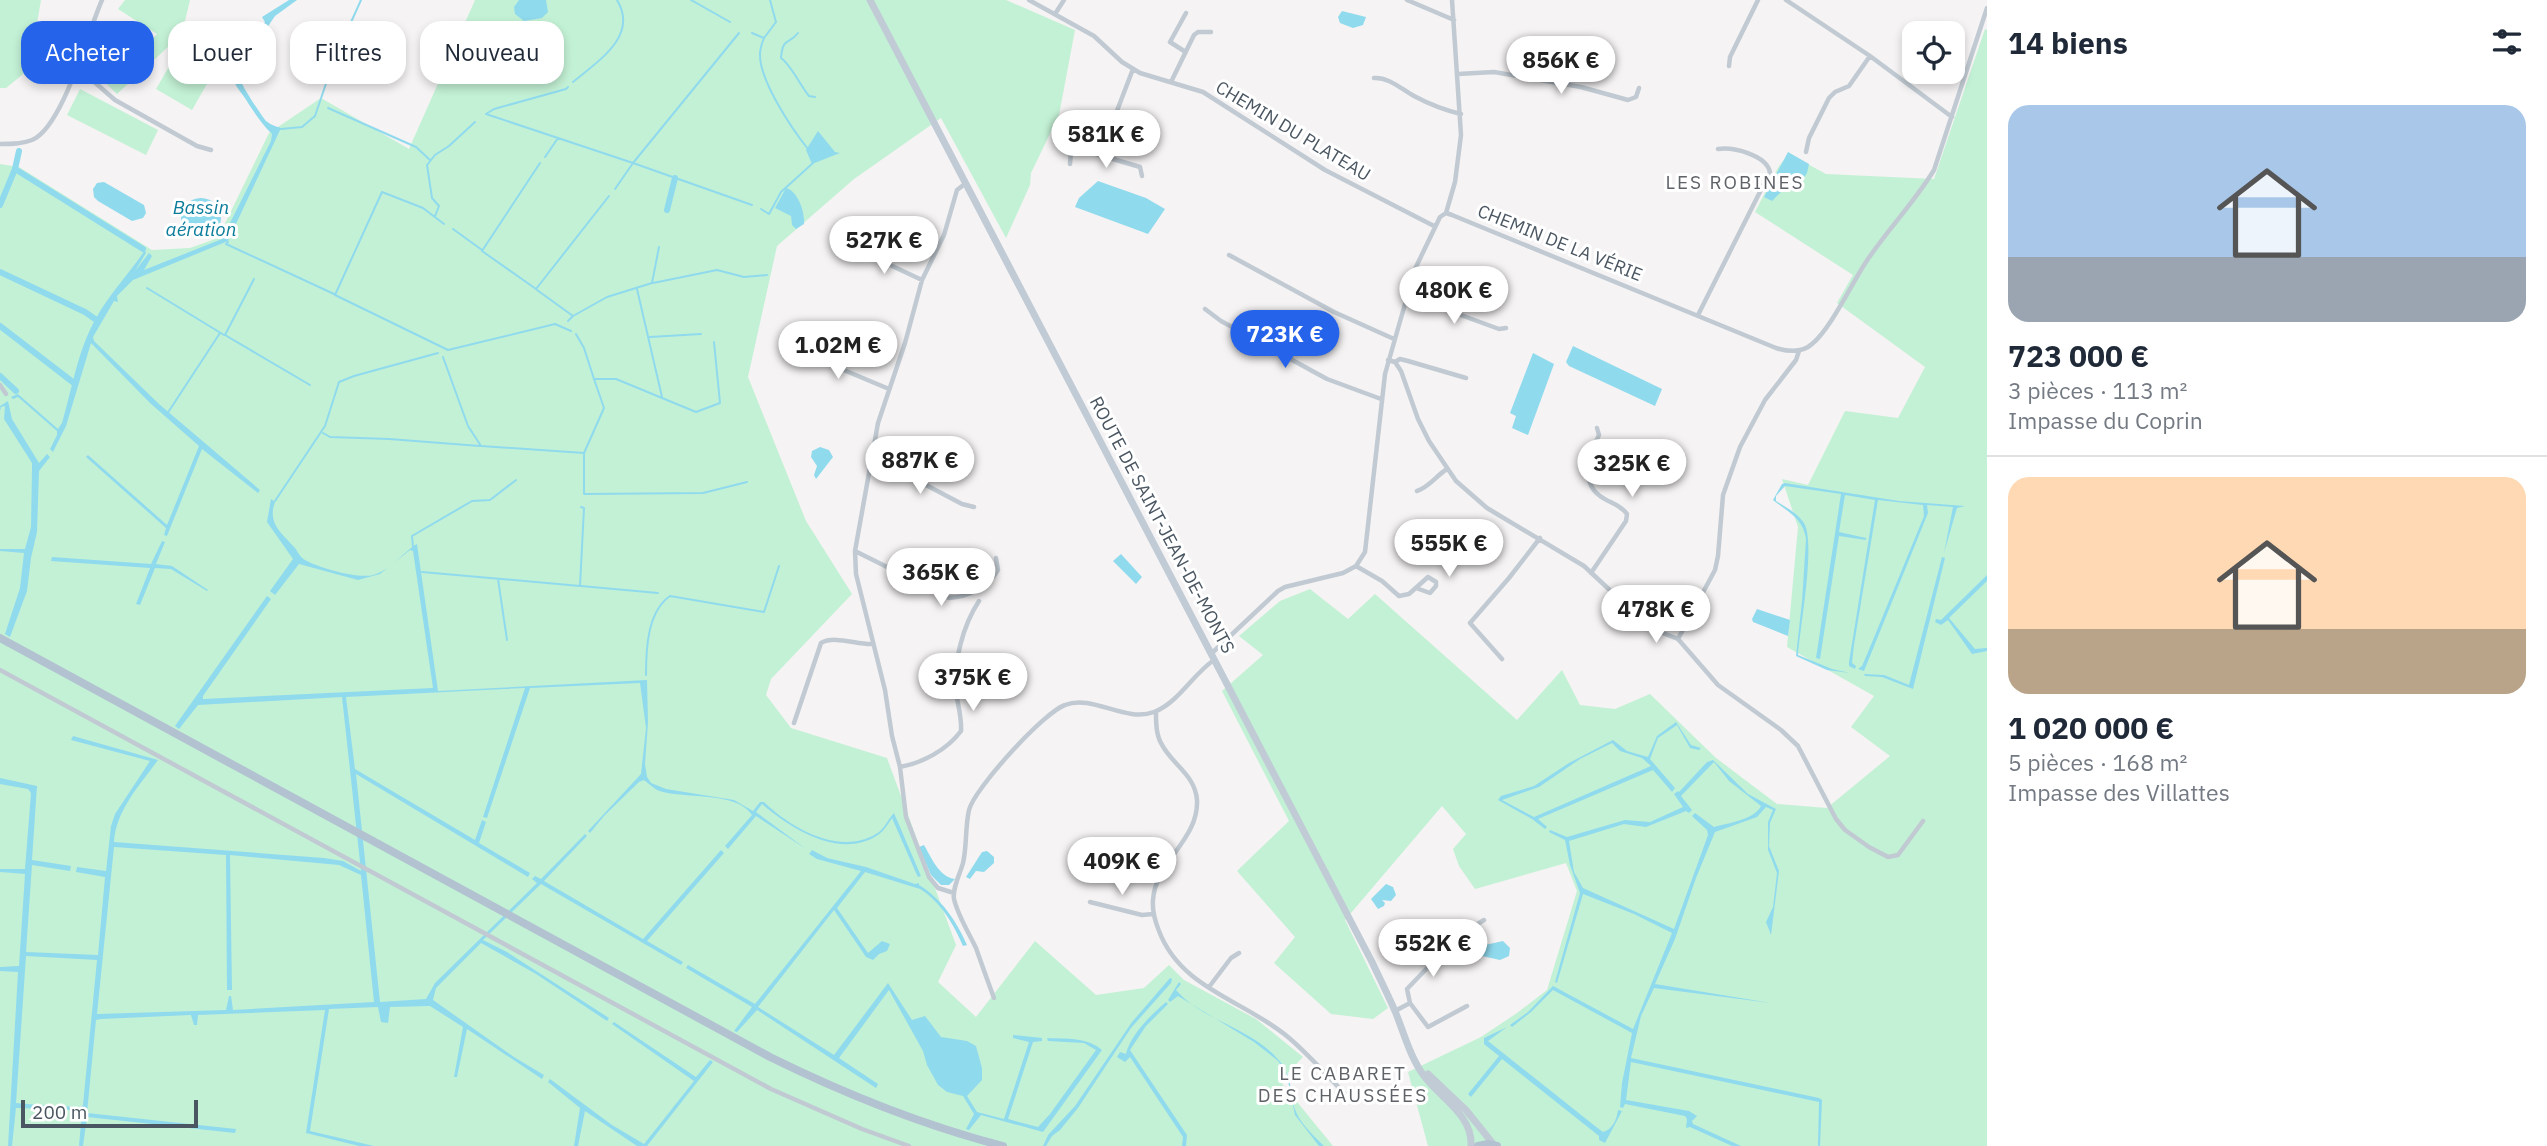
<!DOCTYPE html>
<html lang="fr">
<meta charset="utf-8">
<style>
:root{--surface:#fff;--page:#f6f6f7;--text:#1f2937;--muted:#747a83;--line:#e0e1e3;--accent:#2563eb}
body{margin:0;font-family:"IBM Plex Sans",sans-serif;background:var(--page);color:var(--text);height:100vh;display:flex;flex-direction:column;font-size:26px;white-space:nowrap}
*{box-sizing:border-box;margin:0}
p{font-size:23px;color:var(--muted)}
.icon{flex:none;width:38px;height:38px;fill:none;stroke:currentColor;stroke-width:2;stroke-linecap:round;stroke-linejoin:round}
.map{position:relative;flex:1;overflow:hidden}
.side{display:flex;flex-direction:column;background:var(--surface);width:560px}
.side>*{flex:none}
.top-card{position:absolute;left:21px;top:21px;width:665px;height:63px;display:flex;gap:14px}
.fabs{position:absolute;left:1902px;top:21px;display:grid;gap:14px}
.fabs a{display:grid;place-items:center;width:63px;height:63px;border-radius:14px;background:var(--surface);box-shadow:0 4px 10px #0003;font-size:35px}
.scale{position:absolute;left:21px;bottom:18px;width:177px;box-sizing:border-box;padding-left:7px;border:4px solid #4a5661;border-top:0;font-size:19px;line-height:24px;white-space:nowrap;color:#4a5661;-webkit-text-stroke:5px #fff;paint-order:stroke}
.price{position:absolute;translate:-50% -60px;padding:0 16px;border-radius:24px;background:#fff;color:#222;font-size:23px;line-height:46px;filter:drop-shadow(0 2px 4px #0008)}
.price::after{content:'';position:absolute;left:50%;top:42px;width:21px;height:16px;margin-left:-10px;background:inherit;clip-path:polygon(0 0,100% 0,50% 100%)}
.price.active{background:var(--accent);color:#fff}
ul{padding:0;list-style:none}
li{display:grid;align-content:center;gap:14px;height:371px;padding:0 21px}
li+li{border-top:2px solid var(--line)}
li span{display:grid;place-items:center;height:217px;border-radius:21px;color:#555}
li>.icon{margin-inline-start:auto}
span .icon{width:126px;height:126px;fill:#fffc;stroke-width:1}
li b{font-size:30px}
h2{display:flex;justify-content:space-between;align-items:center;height:84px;padding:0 21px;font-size:30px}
.chip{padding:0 24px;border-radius:21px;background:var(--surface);box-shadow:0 4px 10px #0003;font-size:24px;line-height:63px}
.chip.active{background:var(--accent);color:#fff}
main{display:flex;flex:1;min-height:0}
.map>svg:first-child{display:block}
.green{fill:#c3f1d5}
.water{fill:#90daee;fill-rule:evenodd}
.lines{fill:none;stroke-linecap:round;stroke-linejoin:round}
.stream{stroke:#90daee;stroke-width:2}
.canal{stroke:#90daee;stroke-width:6}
.minor{stroke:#c1cad2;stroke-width:4.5}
.secondary{stroke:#c1cbd6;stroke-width:7}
.primary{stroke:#b3c2d1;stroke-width:8}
.labels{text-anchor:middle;stroke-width:6;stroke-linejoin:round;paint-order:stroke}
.street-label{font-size:18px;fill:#4a5661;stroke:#fff}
.neighbourhood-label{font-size:19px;letter-spacing:2px;fill:#5f6368;stroke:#fff}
.water-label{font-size:19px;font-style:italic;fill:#0c7c9b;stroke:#fff}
</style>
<main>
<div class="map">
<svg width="1987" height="1146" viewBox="0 0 1987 1146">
<rect width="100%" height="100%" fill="#f5f3f3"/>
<path class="green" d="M0 0H41L37 23 59 45 6 88H0Z
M125 0H190L185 21 177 25 169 46 117 94 86 64 93 37 146 45 157 34 118 9Z
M475 0H1006L1075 30 1059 115 1031 173 1030 185 1006 238 941 118 854 179 777 246 748 377 806 521 852 594 771 679 766 695 791 728 887 758 956 945 938 982 976 1017 1035 941 1096 995 1144 988 1169 965 1184 980 1256 1019 1303 1057 1280 1081 1333 1146H0V164L19 167 152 250 190 248 218 238 269 133 321 98 409 149Z
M1985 29 1987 30V1146H1428L1408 1072 1481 1037 1517 1013 1547 990 1577 891 1566 863 1475 889 1459 866 1453 849 1466 834 1442 806 1345 920 1388 1008 1373 1019 1331 1014 1274 963 1295 937 1237 871 1289 821 1222 691 1263 655 1239 636 1280 601 1310 589 1348 619 1375 594 1517 720 1562 670 1580 705 1615 709 1650 694 1716 758 1777 804 1827 808 1890 756 1851 727 1874 696 1787 647 1798 527 1782 479 1808 485 1845 411 1898 418 1925 367 1837 303 1853 275 1755 212 1779 166 1789 154 1826 174 1934 179Z
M189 32 224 54 192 110 156 89Z
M80 89 158 130 146 155 67 115Z"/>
<path class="water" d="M289 0H297L275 16 237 72C238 80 260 114 266 121 271 125 275 126 281 128L228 241 133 280 117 296 118 302 114 301 93 337 94 341 159 404 260 490 258 493 202 449 167 536 164 535 166 528 86 457 88 455 167 525 199 446 150 403 91 343 66 426 53 452 50 449 57 435V431L18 397 13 399 11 397 18 394 58 429 62 423C72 389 78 350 95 320 109 294 129 274 145 250L146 253 135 271 149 253 152 256 144 270 222 239 271 141 272 134C262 124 256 115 248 103 244 95 236 88 233 79 229 65 257 34 265 22L262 17Z
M519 0H546L548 12 542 18 524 21 515 14 514 7Z
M1342 11 1366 17 1363 25 1353 28 1340 23 1338 17Z
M818 131 835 152 840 153 812 164 806 150Z
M1788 152 1809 164 1807 173 1798 187H1786L1772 201 1764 197Z
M1098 181 1146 198 1165 209 1148 234 1075 207 1079 198Z
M104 182 144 205 146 213 143 218 132 221 98 201 94 197 93 189 97 183Z
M786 188C798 191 805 212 804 224L796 229 792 225 791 216 775 208Z
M181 218a20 20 0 1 1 40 0a20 20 0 1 1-40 0Z
M1573 346 1662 389 1655 406 1569 366 1566 362Z
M1533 353 1554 364 1528 435 1512 428 1516 416 1510 413Z
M8 401 12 419 39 463 47 454 50 457 39 471 37 532 31 558 27 591 10 637 5 634 20 588 24 553 0 551V549H25L31 527 32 469V463L4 419 5 406 1 407 0 411V406Z
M820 447 829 450 833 457 816 479 814 475 817 466 811 457 812 451Z
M1785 483 1899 501 1965 506 1957 508 1944 553 1953 507 1927 505 1928 513 1864 671 1858 669 1862 666 1868 652 1924 516 1923 505 1878 500 1854 645 1852 663 1856 666 1855 669 1849 666V662L1875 500 1845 495 1839 532 1866 538V540L1839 536 1820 659 1816 658 1841 494 1785 486 1776 496V501C1786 507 1800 515 1805 525 1815 547 1800 628 1798 655L1832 669 1850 673 1827 670 1796 656 1802 601 1806 539C1803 518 1788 512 1773 500L1782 484Z
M271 499 275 502C267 524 282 533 295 548 298 552 300 557 305 560 319 568 358 579 373 575 390 571 403 552 417 544L438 691 647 680 648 723 645 764 647 777 651 783 666 789 734 800 753 811 760 802H764C791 828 839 856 876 834 885 829 887 820 894 813L921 876 918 877 916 873 892 818C888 824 884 831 878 835 840 860 791 829 762 804L756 812 806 849 756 816 728 849 725 846 752 815C736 790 682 800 657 790 652 787 648 783 644 780L639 782 604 816 590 833 588 831 641 774 646 728 640 683 530 688 487 818 483 817 525 688 346 697 355 769 475 840 482 820 486 822 479 843 530 873 528 877 356 774 380 1002 426 999 435 983 537 883 532 879 535 876 541 879 585 834 587 836 544 881 643 939 721 850 724 853 647 941 683 962 681 965 541 884 483 940 507 952 609 1018 607 1021 536 974 481 943 436 988 433 1000 514 1057 544 1075 542 1079 467 1029 457 1077H454L463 1027 430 1006 390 1007 388 1023 381 1022 378 1007 329 1009 310 1131 374 1146H359L306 1133 325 1010 198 1015 197 1025H194L191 1015 101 1019 96 1020 87 1113 236 1129 235 1133 87 1117 83 1146H79L82 1111 56 1109V1106L81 1107 83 1105 97 960 26 956 16 1103 51 1106V1109L16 1108 12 1146H8L18 972 0 971V967L19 966 25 874 0 872V869H25L31 793 28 789 0 784V778L37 786 32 860 71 866 70 871 32 865 26 952 98 955 105 877 76 872 77 867 106 871 111 826 115 814 150 761 71 740 73 736 158 760C140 785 116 810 114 842L324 858 343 861 361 871 342 697 198 705 179 729 175 726 267 596 271 599 203 696V699L433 688 413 551 410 550 380 574 358 580 299 564 275 595 270 591 293 559 267 522ZM114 847 226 855 227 990H232L230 855 339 865 361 875 374 1002 233 1010 231 996H229L226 1010 97 1014Z
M162 541 165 542 156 564 172 566 208 590 207 591 171 569 155 568 140 605 136 604 150 568 51 561 52 557 151 564Z
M1121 554 1142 577 1136 584 1113 561Z
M1942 557 1945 558 1913 689 1882 677 1865 676 1864 674 1884 675 1909 685Z
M1987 575V581L1949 618 1975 649 1987 648V651L1972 654 1948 620 1941 625 1935 622 1936 619 1941 620Z
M1757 609 1790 620 1788 636 1753 622 1752 619Z
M1676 722 1691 745 1701 748 1699 750 1690 748 1677 725 1658 738 1650 759 1675 788 1672 792 1653 770 1538 819 1547 827 1545 829 1532 819 1498 800 1501 796 1534 786 1569 763 1613 740 1627 751 1648 757 1657 736ZM1612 743 1620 751 1642 758 1651 766 1534 817 1502 800 1539 787 1580 759Z
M1713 760 1748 794 1776 809 1770 823 1769 846 1779 871 1771 935 1766 922 1773 907 1777 873 1768 850V822L1773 810 1766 807 1757 817 1715 832 1696 878 1675 939 1655 984 1771 1003 1654 988 1641 1016 1631 1058 1819 1098 1822 1100 1820 1146H1818L1819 1102 1631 1062 1626 1100 1689 1111 1697 1116 1692 1121 1693 1124 1741 1146H1732L1690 1127 1686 1128 1687 1119 1685 1116 1625 1104 1623 1108 1620 1107 1622 1083 1632 1033 1553 990 1531 1012 1512 1027 1510 1025 1528 1012 1553 986 1633 1029 1672 933 1634 914 1583 894 1557 983 1555 982 1580 893 1570 865 1565 840 1549 832 1550 830 1567 837 1625 820 1650 822 1683 807 1674 794 1678 791 1679 792 1707 762ZM1714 762 1729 781 1761 806C1754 820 1728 823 1714 827L1695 813 1692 816 1707 830 1708 835 1674 929 1583 888 1574 872 1569 841 1624 824 1646 827 1686 811 1689 813 1692 810 1681 796Z
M924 845C931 857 939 877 955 879L949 885H941L931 875 919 847Z
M812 850 827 858 866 867 915 884 919 883V885C941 898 957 922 967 945L963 946C954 925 941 902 920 889L865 872 837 908 868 953 882 941 890 944 887 951 879 954 873 960 866 957 834 910 758 1007 834 1055 888 983 912 1020 925 1016 941 1037 967 1041 976 1046 982 1068V1080L967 1096 977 1112 1004 1119 1029 1042 1013 1038V1035L1042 1038V1041L1033 1042 1008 1119 1038 1127 1050 1114 1096 1050 1084 1043 1048 1041 1047 1038C1066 1039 1087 1037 1102 1050L1043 1132 981 1115 969 1130 966 1129 974 1114 963 1096 947 1092 938 1085 927 1065 923 1051 889 990 839 1058 878 1084 876 1088 757 1010 737 1032 734 1031 752 1007 686 968 688 965 755 1004 861 871 817 859 809 854Z
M987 851 994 857V863L984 872 976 871 970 879 966 877 982 852Z
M1386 884 1393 887 1396 895 1391 901 1382 900 1385 903 1384 906 1378 909 1371 899Z
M1503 941 1510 948 1509 956 1500 960 1482 956V950L1485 945Z
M1170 978 1172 979 1171 983 1131 1028 1078 1108 1060 1130 1052 1136 1046 1146H1043L1048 1135 1075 1106 1132 1022Z
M1179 982 1181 984 1176 990C1202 1020 1247 1027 1274 1055 1297 1078 1286 1089 1297 1114 1303 1126 1314 1136 1324 1146H1319L1295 1115 1286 1071 1277 1060 1254 1042 1178 996 1170 1002 1168 1000Z
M1166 1002 1168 1004 1146 1026 1130 1050 1187 1135 1186 1146H1182L1183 1137 1130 1057 1125 1062 1117 1057 1120 1052 1126 1054C1130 1035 1151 1015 1166 1002Z
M614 1022 696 1077 710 1060 713 1062 647 1146H637L585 1111 578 1146H574L580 1108 548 1082 550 1079 612 1125 644 1144 694 1081 612 1024Z
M1507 1027 1488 1041 1595 1126 1603 1132C1612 1130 1617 1119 1618 1110L1622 1111 1605 1143 1599 1140V1136L1502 1059 1471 1097 1468 1094 1499 1056 1484 1044V1038Z"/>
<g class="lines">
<path class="stream" d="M691 0 730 22
M739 33 633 163 752 205
M752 33 764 38 776 22 770 0
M798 33C789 45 783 36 781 58 791 65 800 85 809 96L815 97
M764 38C762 43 760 49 760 54 759 80 792 129 808 149
M573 82C598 61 639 36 617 0
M568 87 566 89 494 109 486 114 633 163 615 189
M328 108 416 147 430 160
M281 129 302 127 315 116 334 60 361 0
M545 157 558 138
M540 163 482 251 536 289 609 196
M761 209 769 214 781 192 813 163
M435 216 439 206 432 198 427 165 435 155 449 146 475 122
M444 224 423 208 382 192 335 295 448 350 555 324 571 331
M453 229 482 250
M228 242 226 244 334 294
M254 279 225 335 310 385
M653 283 717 270 744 277 767 275
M147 288 224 335
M637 289 662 397
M537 290 573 316 568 321
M573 316 607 297 652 283 659 247
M576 334 584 348 594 379H616L696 412 720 403 714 342
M650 337 701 334
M443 357 468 426 481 446 584 453 604 408 594 379
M167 414 220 333
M323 433 330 437 389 439 480 446
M584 453V494L703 493 747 482
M275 501 325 426 339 382 354 376 438 353
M413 547 412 536 472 501 490 500 516 480
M422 572 580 586 584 508 581 507
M498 579 507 640
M581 586 658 593
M646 675C646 650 647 612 670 596L764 612 779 566"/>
<path class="canal" d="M19 151 15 169 143 249
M0 205 15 169
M667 210 675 178
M0 272 85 312 95 319
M0 326 74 383
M0 376 16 391"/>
<path class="minor" d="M1029 0 1094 36 1122 62 1140 73 1203 92 1325 170 1434 226
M1407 0 1454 20
M1786 0 1870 56 1952 117
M1055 14 1064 0
M1184 51 1170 42 1186 13
M1729 66 1730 57 1758 0
M77 72 92 80 115 100 197 146 211 150
M1458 74 1494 72 1581 87 1628 100 1636 97 1639 88
M1374 78C1389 77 1401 89 1414 96 1429 104 1444 110 1461 114
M1171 82 1194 35 1198 32H1211
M0 144C11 144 22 144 32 140 63 127 88 31 102 0
M1806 152 1809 138 1829 98 1835 92 1849 86 1870 56
M1100 155 1133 69
M1070 164 1071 152 1076 148 1140 167 1142 176
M1446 213 1455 182 1461 135 1452 0
M856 249 922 280
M1229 255 1334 312 1394 339
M1406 295 1499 329 1506 328
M1205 309 1221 321 1327 379 1381 399
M1698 315 1770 172C1766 155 1734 147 1718 149
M794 354 827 363 889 389
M1388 360 1395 362 1401 371 1418 419 1429 441 1456 481 1487 508 1584 566 1644 622 1660 632 1678 639 1718 685 1781 730 1798 746 1836 819 1845 830 1869 847 1888 857 1898 855 1923 821
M1395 362 1400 359 1408 361 1466 378
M0 385 6 394
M872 464 926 485 962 504 974 507
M1417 491C1429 487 1436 476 1447 469
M855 551 949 598C968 597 987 588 998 570L996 558
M1356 566 1382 581 1399 596 1409 594 1428 577 1436 582V586L1430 593 1416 588
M1591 573 1626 521 1627 514C1620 504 1609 503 1600 496 1579 481 1591 452 1599 435L1597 428
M1678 639 1715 570 1718 556 1723 495 1740 447 1765 400 1796 360 1799 351
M1212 653 1278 591 1285 587 1343 573 1356 566 1365 552 1385 374 1415 269 1440 217 1446 213 1452 215 1776 348C1789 352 1802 353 1812 344 1830 330 1852 283 1866 262 1887 230 1914 203 1934 170L1987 8
M1502 659 1470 623 1509 578 1540 538
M0 670 771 1089 862 1129 909 1146
M1156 712C1156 722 1156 734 1161 743 1171 764 1195 774 1197 800 1199 840 1155 862 1153 900 1152 912 1155 921 1159 931 1181 989 1244 1000 1288 1037 1308 1054 1326 1074 1344 1093
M794 723 821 643C835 635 857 645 873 644
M900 767C922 763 947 750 961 731 962 718 958 706 956 692 953 663 963 625 979 601
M954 893 938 888 929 877 906 817 900 767 892 736 885 690 856 574 855 551 878 423 905 343 922 280 944 235 957 190 966 183
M1090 902 1142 915 1153 914
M1209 987 1231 958 1239 953
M994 998C988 982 982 965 976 948 969 933 958 916 954 899 952 889 960 874 963 863 967 846 965 828 969 810 974 789 1044 712 1065 705 1093 694 1125 723 1154 712 1178 703 1193 674 1214 660
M1467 1006 1428 1027 1410 1003 1407 989 1458 936 1484 920
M1395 1011 1410 1003"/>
<path class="secondary" d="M870 0 1372 962C1380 979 1388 995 1395 1011 1404 1033 1410 1057 1424 1076 1440 1098 1473 1115 1471 1146
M1428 1074 1466 1110 1494 1145"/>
<path class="primary" d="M0 638 770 1057C845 1094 922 1125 1003 1146
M1478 1146 1488 1144 1497 1146"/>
</g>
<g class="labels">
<g class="street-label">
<text transform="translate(1293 131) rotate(31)" y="6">CHEMIN DU PLATEAU</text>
<text transform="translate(1560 243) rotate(22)" y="6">CHEMIN DE LA VÉRIE</text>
<text transform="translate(1162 525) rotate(62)" y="6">ROUTE DE SAINT-JEAN-DE-MONTS</text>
</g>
<g class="neighbourhood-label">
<text x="1735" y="189">LES ROBINES</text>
<text x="1343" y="1080">LE CABARET<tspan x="1343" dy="22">DES CHAUSSÉES</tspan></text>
</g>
<g class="water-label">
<text x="201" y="214">Bassin<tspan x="201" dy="22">aération</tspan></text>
</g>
</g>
</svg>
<div class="fabs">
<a><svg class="icon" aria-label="locate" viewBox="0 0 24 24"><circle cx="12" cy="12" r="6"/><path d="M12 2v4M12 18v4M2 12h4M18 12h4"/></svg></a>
</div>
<div class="scale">200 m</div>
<b class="price" style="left:1561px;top:96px">856K €</b>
<b class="price" style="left:1106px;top:170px">581K €</b>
<b class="price" style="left:884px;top:276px">527K €</b>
<b class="price" style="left:1454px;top:326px">480K €</b>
<b class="price active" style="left:1285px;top:370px">723K €</b>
<b class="price" style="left:838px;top:381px">1.02M €</b>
<b class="price" style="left:920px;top:496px">887K €</b>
<b class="price" style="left:1632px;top:499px">325K €</b>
<b class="price" style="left:1449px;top:579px">555K €</b>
<b class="price" style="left:941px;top:608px">365K €</b>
<b class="price" style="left:1656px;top:645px">478K €</b>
<b class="price" style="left:973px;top:713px">375K €</b>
<b class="price" style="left:1122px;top:897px">409K €</b>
<b class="price" style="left:1433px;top:979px">552K €</b>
<div class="top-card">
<a class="chip active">Acheter</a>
<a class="chip">Louer</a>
<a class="chip">Filtres</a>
<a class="chip">Nouveau</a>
</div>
</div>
<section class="side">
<h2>14 biens<svg class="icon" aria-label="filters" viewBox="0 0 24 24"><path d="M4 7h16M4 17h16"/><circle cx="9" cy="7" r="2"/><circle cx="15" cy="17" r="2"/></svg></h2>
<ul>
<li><span style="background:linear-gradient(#a9c7e8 70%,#9aa5b1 0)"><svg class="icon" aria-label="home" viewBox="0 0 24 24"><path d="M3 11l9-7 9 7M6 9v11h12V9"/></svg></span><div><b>723 000 €</b><p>3 pièces · 113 m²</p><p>Impasse du Coprin</p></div></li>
<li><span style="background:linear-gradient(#ffd9b3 70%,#b9a48a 0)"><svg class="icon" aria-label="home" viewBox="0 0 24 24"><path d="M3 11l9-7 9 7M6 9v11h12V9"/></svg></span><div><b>1 020 000 €</b><p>5 pièces · 168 m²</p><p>Impasse des Villattes</p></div></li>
</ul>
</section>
</main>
